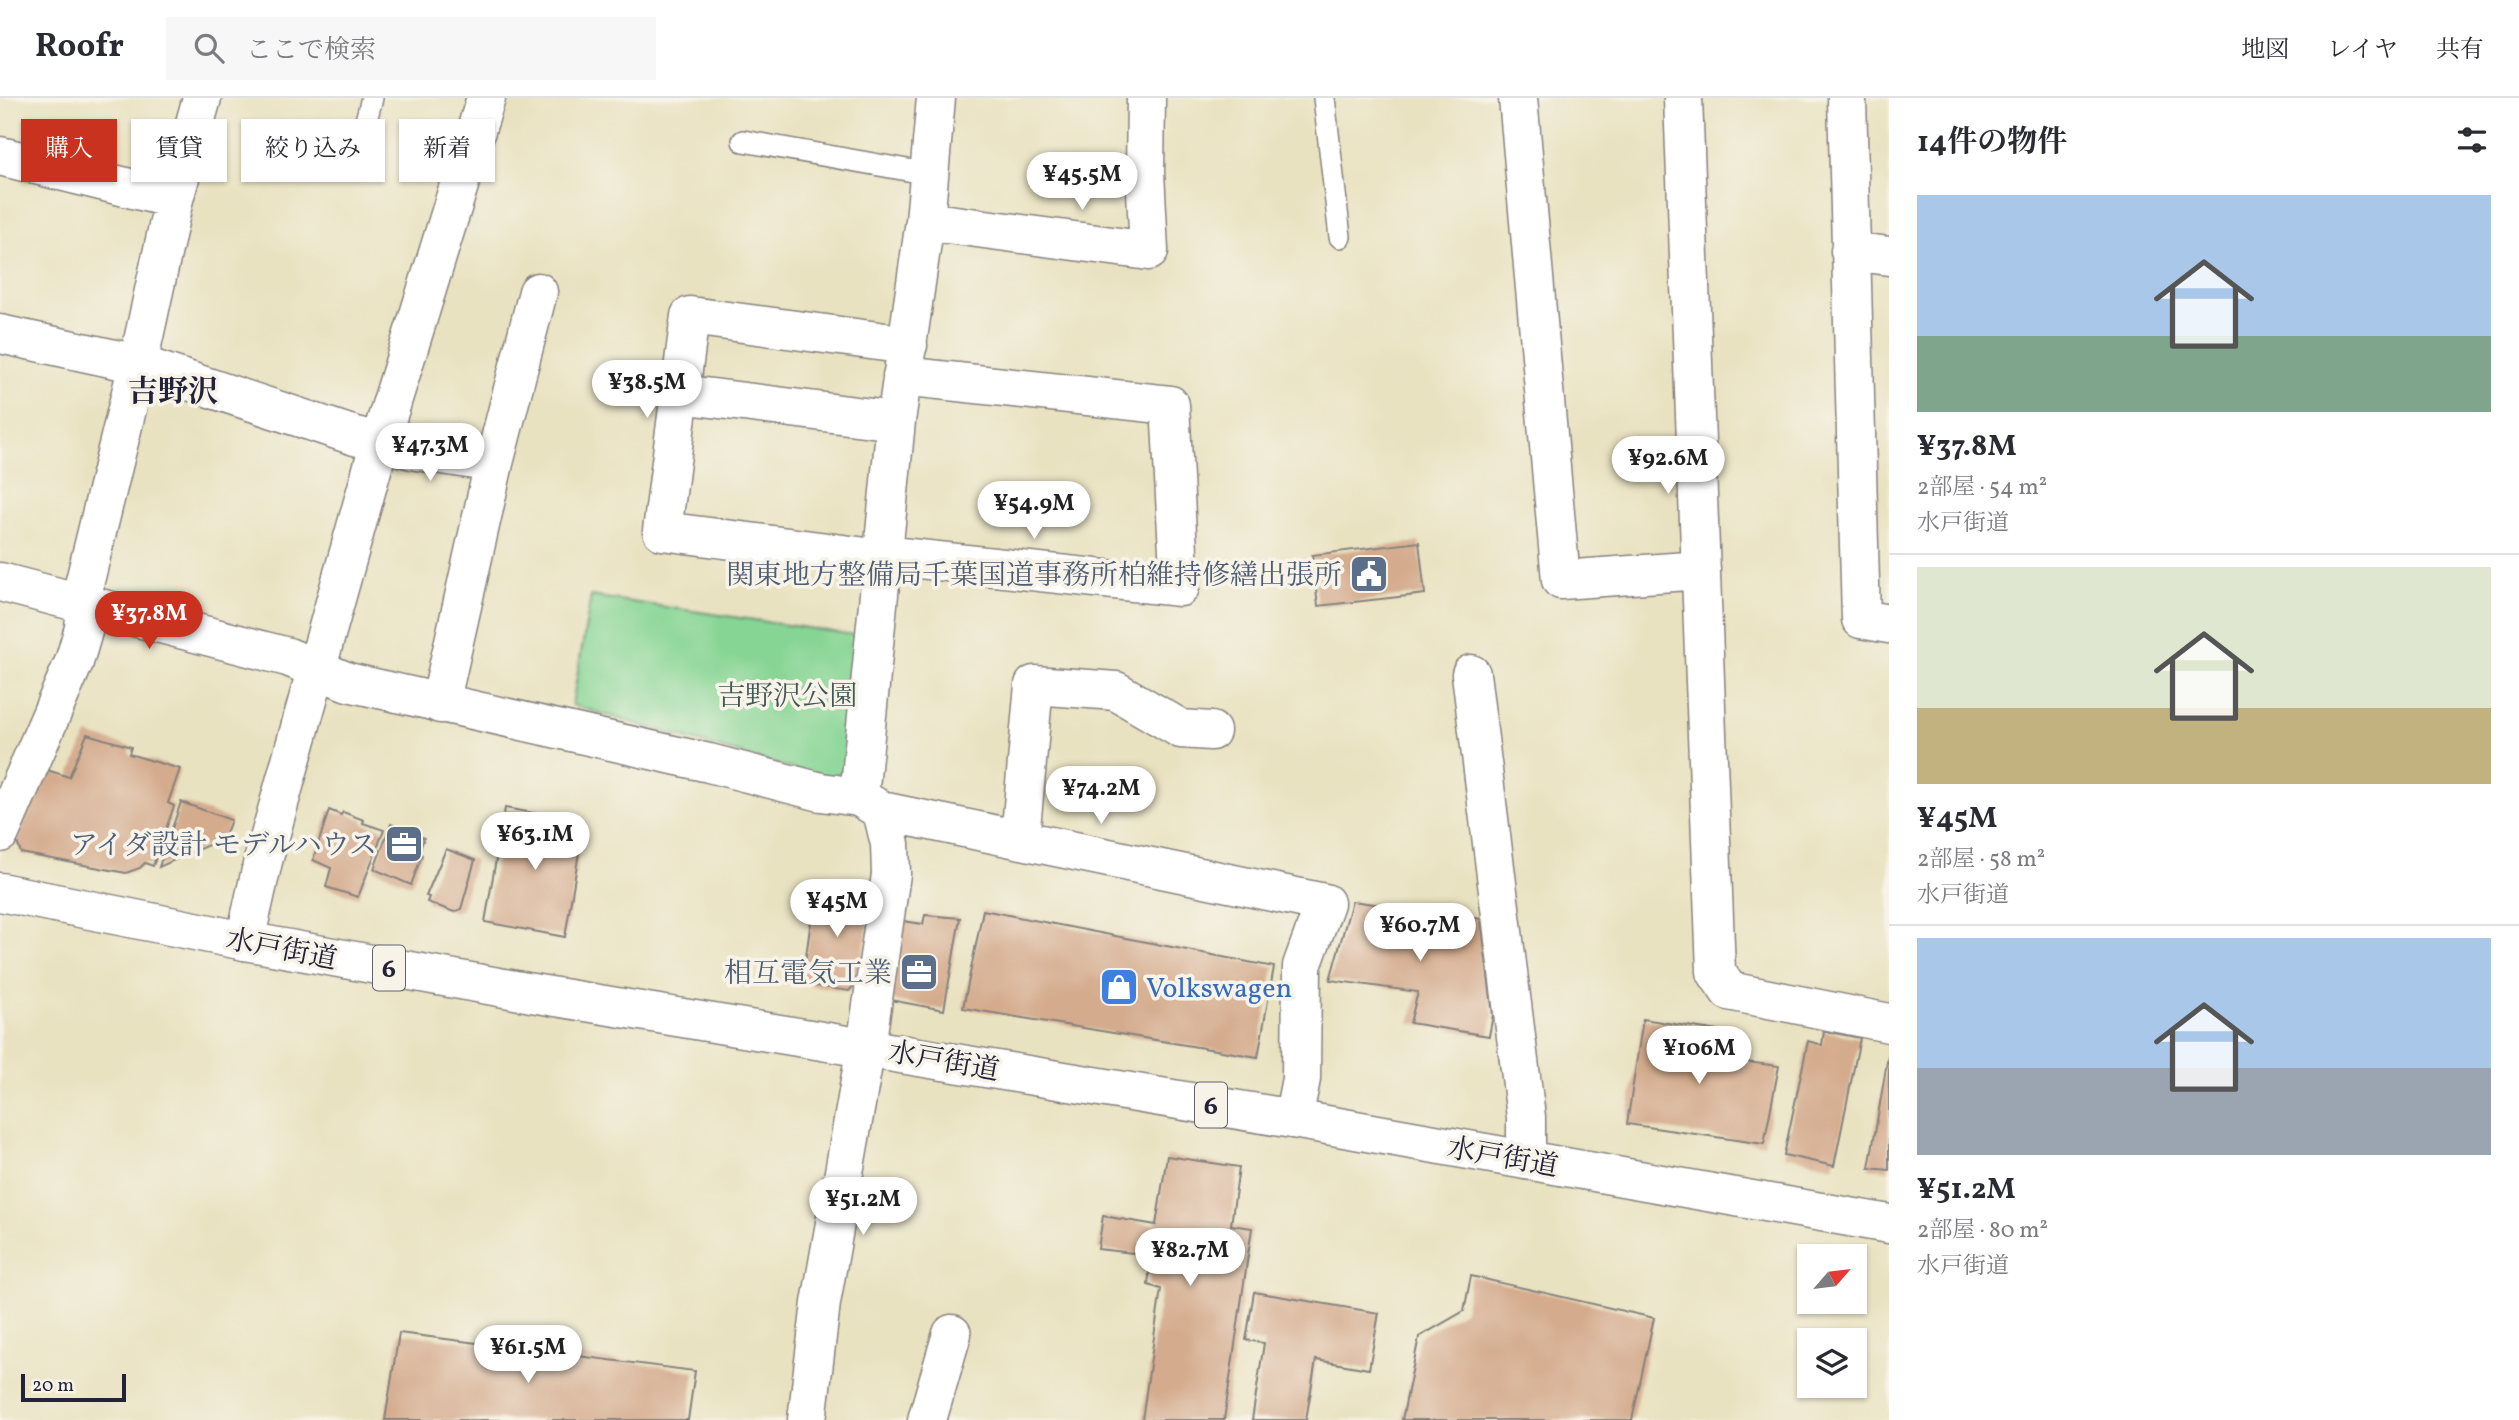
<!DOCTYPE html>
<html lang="ja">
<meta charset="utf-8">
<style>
:root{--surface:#fff;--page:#f7f7f7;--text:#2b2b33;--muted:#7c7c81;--line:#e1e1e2;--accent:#c8321e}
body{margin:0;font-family:Vollkorn,"Noto Serif JP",serif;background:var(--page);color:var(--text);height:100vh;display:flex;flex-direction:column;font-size:26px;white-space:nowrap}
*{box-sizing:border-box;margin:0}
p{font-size:23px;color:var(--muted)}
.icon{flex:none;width:38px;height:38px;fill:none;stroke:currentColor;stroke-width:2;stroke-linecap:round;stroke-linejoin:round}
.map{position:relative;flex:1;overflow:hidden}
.panel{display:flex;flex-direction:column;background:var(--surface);width:630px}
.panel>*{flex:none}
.top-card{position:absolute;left:21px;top:21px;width:665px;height:63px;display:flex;gap:14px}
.needle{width:46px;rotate:62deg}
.fabs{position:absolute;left:1797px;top:1146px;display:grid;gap:14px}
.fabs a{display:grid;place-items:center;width:70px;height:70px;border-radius:0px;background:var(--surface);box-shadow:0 2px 5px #0004;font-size:35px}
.scale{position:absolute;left:21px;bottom:18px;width:105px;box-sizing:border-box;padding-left:7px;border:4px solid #22223b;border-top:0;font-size:19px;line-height:24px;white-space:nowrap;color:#22223b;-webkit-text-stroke:5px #f7f3e8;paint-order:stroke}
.price{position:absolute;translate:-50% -60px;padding:0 16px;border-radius:24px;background:#fff;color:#222;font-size:23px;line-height:46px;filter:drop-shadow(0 2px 4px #0008)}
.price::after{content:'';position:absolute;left:50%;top:42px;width:21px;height:16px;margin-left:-10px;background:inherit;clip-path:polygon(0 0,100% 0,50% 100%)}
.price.active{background:var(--accent);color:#fff}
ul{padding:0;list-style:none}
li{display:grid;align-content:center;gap:14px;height:371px;padding:0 28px}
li+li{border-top:2px solid var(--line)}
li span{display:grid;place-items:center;height:217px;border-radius:0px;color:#555}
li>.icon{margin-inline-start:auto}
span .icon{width:126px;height:126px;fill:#fffc;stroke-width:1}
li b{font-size:30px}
h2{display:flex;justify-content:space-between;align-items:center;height:84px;padding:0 28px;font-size:30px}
.tag{padding:0 24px;border-radius:0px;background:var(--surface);box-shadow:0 2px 5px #0004;font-size:24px;line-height:63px}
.tag.active{background:var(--accent);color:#fff}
header{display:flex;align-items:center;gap:42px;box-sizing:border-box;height:98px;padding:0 35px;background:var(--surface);border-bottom:2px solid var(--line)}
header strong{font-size:33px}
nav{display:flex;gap:38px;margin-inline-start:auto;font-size:24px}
.search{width:490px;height:63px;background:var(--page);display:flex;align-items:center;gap:18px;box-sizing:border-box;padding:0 24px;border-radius:0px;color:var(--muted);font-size:26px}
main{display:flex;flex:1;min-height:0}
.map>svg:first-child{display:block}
.green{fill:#87d594;stroke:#547c68;stroke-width:2}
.building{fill:#d4ab8d}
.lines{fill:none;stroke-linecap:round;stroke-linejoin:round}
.service-casing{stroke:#86827e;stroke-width:24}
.minor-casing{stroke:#86827e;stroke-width:41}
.tertiary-casing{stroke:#86827e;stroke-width:41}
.trunk-casing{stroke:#86827e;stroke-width:41}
.service{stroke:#fff;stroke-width:21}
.minor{stroke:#fff;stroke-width:38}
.tertiary{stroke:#fff;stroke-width:38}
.trunk{stroke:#fff;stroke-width:38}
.labels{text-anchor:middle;stroke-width:7;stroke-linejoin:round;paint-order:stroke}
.shield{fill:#f7f3e8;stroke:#62616f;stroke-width:2}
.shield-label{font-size:26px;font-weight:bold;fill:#22223b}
.service-label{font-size:28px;fill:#4e5e75;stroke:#f7f3e8;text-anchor:end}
.park-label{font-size:28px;fill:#405856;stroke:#f7f3e8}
.street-label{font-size:28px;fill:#22223b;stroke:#f7f3e8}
.shop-label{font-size:28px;fill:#366cbe;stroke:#f7f3e8;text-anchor:start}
.neighbourhood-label{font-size:30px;font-weight:bold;fill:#22223b;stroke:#f7f3e8}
</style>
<header>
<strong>Roofr</strong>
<div class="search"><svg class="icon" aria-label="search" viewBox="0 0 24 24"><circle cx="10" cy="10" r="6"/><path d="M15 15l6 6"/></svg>ここで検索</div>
<nav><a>地図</a><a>レイヤ</a><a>共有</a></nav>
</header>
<main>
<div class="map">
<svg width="1889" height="1322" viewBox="0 0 1889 1322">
<rect width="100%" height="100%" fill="#f7f3e8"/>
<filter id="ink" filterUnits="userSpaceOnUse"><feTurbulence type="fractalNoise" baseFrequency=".0143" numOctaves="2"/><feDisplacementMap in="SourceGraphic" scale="14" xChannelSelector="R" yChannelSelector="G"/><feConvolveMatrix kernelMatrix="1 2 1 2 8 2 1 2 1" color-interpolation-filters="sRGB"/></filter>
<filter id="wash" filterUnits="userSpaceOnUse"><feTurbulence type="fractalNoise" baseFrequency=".00686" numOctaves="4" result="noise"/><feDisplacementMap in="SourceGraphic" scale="28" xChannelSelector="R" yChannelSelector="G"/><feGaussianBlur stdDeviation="1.57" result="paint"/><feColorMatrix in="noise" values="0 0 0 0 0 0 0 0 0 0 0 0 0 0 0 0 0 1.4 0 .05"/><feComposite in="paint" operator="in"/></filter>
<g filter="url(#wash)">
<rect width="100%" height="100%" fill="#e9e2c1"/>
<path class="green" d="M591 498 862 538 853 663 831 682 572 607Z"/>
<g id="blocks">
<path class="building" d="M1419 444 1425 496 1318 508 1312 457Z
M87 636 131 649 129 656 180 671 168 705 174 708 153 768 145 765 140 770 126 775 21 755 17 744 44 671 69 679Z
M181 704 231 722 224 740 159 769Z
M505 710 584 724 565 839 485 824Z
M329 712 341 717 343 714 364 722 363 725 384 732 358 799 326 789 331 770 313 762Z
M391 726 424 740 419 754 422 757 411 787 374 771Z
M446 751 475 762 461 811 454 814 427 804 429 799 426 798Z
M816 788 873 798 859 882 849 893 802 886Z
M1352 803 1481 821 1493 917 1489 938 1410 925 1418 894 1330 882Z
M983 812 1274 869 1258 959 963 910Z
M925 817 960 820 944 912 890 902 903 823 923 826Z
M1643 921 1725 934 1721 961 1779 968 1764 1046 1627 1026Z
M1824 933 1860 940 1834 1068 1784 1057 1808 943 1822 947Z
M1888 958 1889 959V1072L1869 1070Z
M1167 1058 1239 1069 1231 1127 1252 1130 1224 1322H1142L1161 1191 1148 1187 1151 1157 1098 1151 1103 1118 1156 1127Z
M1471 1178 1654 1220 1632 1322H1402L1419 1239 1464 1213Z
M1254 1194 1379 1215 1369 1271 1316 1262 1306 1322H1252L1264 1245 1246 1242Z
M399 1235 695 1273 688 1322H385Z"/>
</g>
</g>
<g filter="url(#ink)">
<use href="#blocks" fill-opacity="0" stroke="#86827e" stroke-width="2"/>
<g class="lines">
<defs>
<path id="service" d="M1324 0 1340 139
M743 43 930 76
M357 56 372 0"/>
<path id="minor" d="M1518 0 1561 482 1701 472
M1683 0 1716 874 1729 893 1889 925
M1847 0 1861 521 1889 526
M0 58 174 101
M925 123 1149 153 1145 74 1146 0
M1850 153 1889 158
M0 236 138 266 355 338 417 353 494 365
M680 296 896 323
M882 457 1180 489 1170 307 902 278
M882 461 662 433 690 218 908 247
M0 484 288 559 348 584 709 665 821 694 859 699 882 713 1325 805 1302 868 1301 981 1293 1021
M1471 576 1526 1019V1062
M440 606 494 365 538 194
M859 699 896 323 925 123 936 0
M0 735 74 564 84 530 86 506 84 487 138 266 174 101 202 0
M1020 741 1034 587 1116 593 1181 631 1211 633
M866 949 891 776 890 746 882 713
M927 1322 952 1236"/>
<path id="tertiary" d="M245 843 263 763 380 343 486 0
M807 1322 821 1205 866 949"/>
<path id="trunk" d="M0 794 245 843 532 895 1293 1021 1889 1126"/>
</defs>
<use href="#service" class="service-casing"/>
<use href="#minor" class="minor-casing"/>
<use href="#tertiary" class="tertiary-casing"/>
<use href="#trunk" class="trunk-casing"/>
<use href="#service" class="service"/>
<use href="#minor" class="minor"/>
<use href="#tertiary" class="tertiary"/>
<use href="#trunk" class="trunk"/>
</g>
</g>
<defs>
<symbol id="civic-square" viewBox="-11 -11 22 22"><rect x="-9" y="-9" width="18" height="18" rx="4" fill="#5c6f8a" stroke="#f7f3e8"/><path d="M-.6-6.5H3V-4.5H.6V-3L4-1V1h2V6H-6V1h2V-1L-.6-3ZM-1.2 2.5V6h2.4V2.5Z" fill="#fff"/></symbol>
<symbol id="office-square" viewBox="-11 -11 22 22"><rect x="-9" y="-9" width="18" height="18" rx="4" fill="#5c6f8a" stroke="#f7f3e8"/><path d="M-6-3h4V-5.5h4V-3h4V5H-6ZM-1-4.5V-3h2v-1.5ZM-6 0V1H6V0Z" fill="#fff"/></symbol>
<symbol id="shop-square" viewBox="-11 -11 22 22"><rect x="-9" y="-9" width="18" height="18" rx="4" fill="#3f7fe0" stroke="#f7f3e8"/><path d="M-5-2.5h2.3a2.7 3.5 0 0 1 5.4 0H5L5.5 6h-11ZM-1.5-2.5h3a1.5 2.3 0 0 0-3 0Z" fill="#fff"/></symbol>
</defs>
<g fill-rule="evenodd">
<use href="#civic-square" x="1347" y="454" width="44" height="44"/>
<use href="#office-square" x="382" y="724" width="44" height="44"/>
<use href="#office-square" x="897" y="852" width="44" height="44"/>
<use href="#shop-square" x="1097" y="867" width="44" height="44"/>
</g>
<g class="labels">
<g class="shield">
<rect x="373" y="847.5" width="32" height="45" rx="5"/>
<rect x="1195" y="984.5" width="32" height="45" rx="5"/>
</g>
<g class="shield-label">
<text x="389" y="879">6</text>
<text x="1211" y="1016">6</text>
</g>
<g class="service-label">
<text x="1342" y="486">関東地方整備局千葉国道事務所柏維持修繕出張所</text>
<text x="377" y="756">アイダ設計 モデルハウス</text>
<text x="892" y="884">相互電気工業</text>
</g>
<g class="park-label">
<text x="787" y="607">吉野沢公園</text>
</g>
<g class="street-label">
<text transform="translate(282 850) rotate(11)" y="10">水戸街道</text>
<text transform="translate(944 962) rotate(10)" y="10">水戸街道</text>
<text transform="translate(1503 1058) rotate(10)" y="10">水戸街道</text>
</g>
<g class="shop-label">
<text x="1146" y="899">Volkswagen</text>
</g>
<g class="neighbourhood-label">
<text x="173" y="303">吉野沢</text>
</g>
</g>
</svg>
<div class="fabs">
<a><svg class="needle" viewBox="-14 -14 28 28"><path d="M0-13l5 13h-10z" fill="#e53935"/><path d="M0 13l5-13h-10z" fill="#7c7c81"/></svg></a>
<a><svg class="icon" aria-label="layers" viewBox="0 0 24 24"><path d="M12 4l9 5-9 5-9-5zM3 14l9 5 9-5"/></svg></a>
</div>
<div class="scale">20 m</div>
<b class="price" style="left:1082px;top:114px">¥45.5M</b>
<b class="price" style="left:647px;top:322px">¥38.5M</b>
<b class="price" style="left:430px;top:385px">¥47.3M</b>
<b class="price" style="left:1668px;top:398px">¥92.6M</b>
<b class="price" style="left:1034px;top:443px">¥54.9M</b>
<b class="price active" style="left:149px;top:553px">¥37.8M</b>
<b class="price" style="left:1101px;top:728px">¥74.2M</b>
<b class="price" style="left:535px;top:774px">¥63.1M</b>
<b class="price" style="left:837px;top:841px">¥45M</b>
<b class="price" style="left:1420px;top:865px">¥60.7M</b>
<b class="price" style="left:1699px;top:988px">¥106M</b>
<b class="price" style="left:863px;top:1139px">¥51.2M</b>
<b class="price" style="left:1190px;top:1190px">¥82.7M</b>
<b class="price" style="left:528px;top:1287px">¥61.5M</b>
<div class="top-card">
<a class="tag active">購入</a>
<a class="tag">賃貸</a>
<a class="tag">絞り込み</a>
<a class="tag">新着</a>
</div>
</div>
<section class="panel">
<h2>14件の物件<svg class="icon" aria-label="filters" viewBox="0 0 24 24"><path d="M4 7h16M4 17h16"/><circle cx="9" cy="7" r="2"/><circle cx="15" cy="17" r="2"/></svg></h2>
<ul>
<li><span style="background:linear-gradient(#a9c7e8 65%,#7fa58c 0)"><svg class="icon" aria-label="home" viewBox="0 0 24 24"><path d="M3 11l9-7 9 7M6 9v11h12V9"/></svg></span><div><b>¥37.8M</b><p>2部屋 · 54 m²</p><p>水戸街道</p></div></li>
<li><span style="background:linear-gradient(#dfe7d0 65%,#c2b280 0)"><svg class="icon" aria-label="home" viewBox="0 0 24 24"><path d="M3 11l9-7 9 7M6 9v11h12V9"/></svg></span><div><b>¥45M</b><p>2部屋 · 58 m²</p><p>水戸街道</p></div></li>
<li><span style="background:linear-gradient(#a9c7e8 60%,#9aa5b1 0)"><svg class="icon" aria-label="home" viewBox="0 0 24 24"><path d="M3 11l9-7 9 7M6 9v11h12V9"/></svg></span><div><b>¥51.2M</b><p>2部屋 · 80 m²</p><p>水戸街道</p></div></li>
</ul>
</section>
</main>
